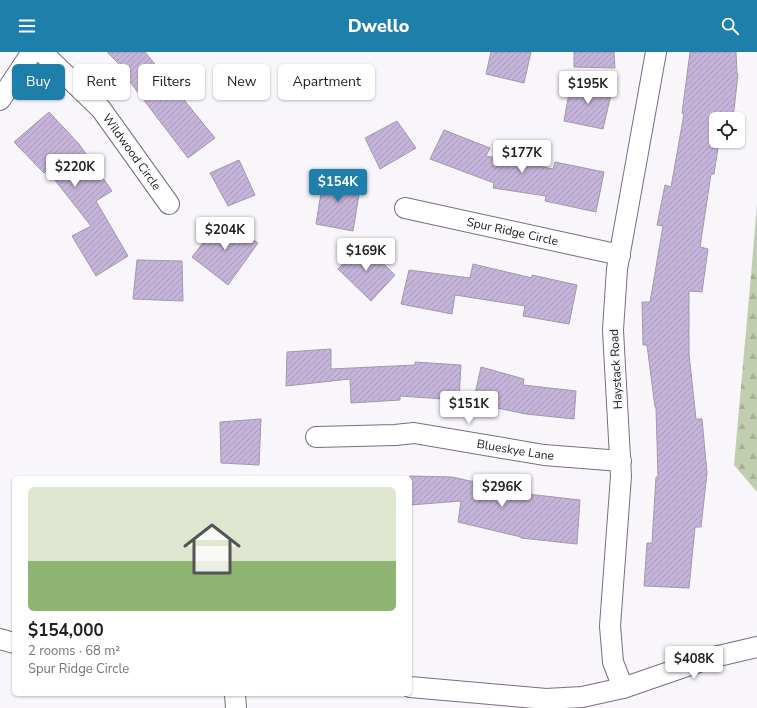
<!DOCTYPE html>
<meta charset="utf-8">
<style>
:root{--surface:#fff;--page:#f6f6f6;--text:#202124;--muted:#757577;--accent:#1f7fab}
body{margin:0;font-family:"Nunito Sans",sans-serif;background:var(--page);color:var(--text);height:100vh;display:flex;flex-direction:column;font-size:15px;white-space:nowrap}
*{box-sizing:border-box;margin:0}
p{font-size:13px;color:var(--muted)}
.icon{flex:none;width:22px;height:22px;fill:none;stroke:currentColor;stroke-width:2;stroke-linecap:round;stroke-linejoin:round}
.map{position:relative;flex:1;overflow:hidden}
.details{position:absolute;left:12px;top:424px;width:400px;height:220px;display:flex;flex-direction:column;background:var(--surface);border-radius:6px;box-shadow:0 1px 3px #0004}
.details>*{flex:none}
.guide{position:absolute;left:12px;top:12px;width:400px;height:36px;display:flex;gap:8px}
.tools{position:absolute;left:709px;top:60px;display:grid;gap:8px}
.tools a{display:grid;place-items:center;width:36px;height:36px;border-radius:6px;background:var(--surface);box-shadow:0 1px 3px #0004;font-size:20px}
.price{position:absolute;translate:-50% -34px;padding:0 9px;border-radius:4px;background:#fff;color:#222;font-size:13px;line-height:26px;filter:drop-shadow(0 1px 2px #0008)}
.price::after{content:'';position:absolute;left:50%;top:24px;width:12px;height:9px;margin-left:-6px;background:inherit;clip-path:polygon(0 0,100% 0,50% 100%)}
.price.active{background:var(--accent);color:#fff}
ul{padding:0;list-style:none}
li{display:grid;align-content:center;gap:8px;height:212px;padding:0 16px}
li span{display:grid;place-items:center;height:124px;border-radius:6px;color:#555}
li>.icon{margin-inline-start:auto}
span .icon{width:72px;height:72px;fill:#fffc;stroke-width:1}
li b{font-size:17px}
.pill{padding:0 14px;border-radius:6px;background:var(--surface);box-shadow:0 1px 3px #0004;font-size:14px;line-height:36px}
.pill.active{background:var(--accent);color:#fff}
header{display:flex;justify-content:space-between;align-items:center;height:52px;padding:0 16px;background:var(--accent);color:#fff;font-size:18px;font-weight:800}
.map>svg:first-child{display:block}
.green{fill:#c2ccae}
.forest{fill:url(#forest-firs)}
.building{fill:url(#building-hatch);stroke:#a297ae}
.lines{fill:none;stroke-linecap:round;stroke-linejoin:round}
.minor-casing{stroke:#786d83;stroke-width:22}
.minor{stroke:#fff;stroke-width:20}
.labels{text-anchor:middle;stroke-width:4;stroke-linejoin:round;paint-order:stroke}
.street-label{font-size:12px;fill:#1b171f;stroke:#f9f6fb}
</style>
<header><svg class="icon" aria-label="menu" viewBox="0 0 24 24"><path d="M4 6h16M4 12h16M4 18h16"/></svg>Dwello<svg class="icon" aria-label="search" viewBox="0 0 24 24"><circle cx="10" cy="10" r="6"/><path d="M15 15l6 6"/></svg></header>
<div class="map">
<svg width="757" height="656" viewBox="0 0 757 656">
<defs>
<pattern id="forest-firs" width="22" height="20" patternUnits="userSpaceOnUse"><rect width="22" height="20" fill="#c2ccae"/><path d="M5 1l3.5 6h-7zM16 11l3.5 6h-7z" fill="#a6ae95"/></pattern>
<pattern id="building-hatch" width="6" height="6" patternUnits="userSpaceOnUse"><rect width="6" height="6" fill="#c5b4d9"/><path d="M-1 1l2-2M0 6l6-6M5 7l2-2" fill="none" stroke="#a99aba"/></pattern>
</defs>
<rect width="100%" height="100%" fill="#f9f6fb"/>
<path class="green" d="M757 152V216L751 223Z"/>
<path class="forest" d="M757 216V440L734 413 751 223Z"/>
<path class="building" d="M107 0H145L215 86 188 106 127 26 130 23Z
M491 0H531L524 31 486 22Z
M574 0H614L615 16 574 15Z
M690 0H736L737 22H738L733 67H716V89H719L714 122H711L700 195 708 197 702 240 689 239V302L696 367H702L707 421 701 475H695L689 536 644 534 647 491H652L656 425H658L656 355H655L647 293H643L642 250H650L663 174 657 173 665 133 671 135 684 62 682 61Z
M571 30 612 38 603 77 564 69Z
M49 60 79 92 112 139 96 149 128 204 96 224 72 184 91 174 47 118 44 121 14 90Z
M397 69 416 96 380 117 365 86Z
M444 78 490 96 486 104 553 117 555 110 604 120 596 160 545 149 546 144 493 136 494 131 430 107Z
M239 108 255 143 228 154 210 121Z
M324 123 361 130 353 179 316 172Z
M222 167 258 191 228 233 192 205Z
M362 191 395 223 371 249 338 217Z
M137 208 182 209 183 249 133 247Z
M473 212 532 226V223L577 233 569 272 523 264 525 254 455 243 452 262 401 252 409 218 470 226Z
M331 297V317L415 313V310L461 313 459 348 400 344V348L351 351 350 327 286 334 287 300Z
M481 315 524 327 523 333 576 339 574 367 526 362 473 351Z
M261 367 259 413 221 411 220 370Z
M410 424 452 425 511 438 510 440 580 448 577 492 521 486V485L458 470 461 449 410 453Z"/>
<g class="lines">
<defs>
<g id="minor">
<path id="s1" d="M42 0 101 57 169 152"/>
<path d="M0 48 32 0"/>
<path id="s2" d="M405 156 620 203"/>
<path id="s3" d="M316 385 395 383 414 381 544 403 621 409"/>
<path d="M0 587 14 591"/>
<path d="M410 635 546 647 582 645 623 636 710 606 757 595"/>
<path d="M623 636 613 610 610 574 621 424 613 278 617 217 656 0"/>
<path d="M235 642 236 656"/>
</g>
</defs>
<use href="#minor" class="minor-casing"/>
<use href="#minor" class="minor"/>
</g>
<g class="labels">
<g class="street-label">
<text dy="4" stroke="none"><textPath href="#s1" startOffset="135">Wildwood Circle</textPath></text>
<text dy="4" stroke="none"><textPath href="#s2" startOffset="110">Spur Ridge Circle</textPath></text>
<text transform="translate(616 317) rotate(-93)" y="4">Haystack Road</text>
<text dy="4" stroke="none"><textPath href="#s3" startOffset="201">Blueskye Lane</textPath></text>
</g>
</g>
</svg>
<div class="tools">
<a><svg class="icon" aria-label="locate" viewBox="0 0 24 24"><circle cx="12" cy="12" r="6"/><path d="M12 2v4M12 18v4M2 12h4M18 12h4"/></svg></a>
</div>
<b class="price" style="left:588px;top:53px">$195K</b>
<b class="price" style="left:522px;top:122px">$177K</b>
<b class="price" style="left:75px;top:136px">$220K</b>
<b class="price active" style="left:338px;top:151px">$154K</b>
<b class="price" style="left:225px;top:199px">$204K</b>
<b class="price" style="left:366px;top:220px">$169K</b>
<b class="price" style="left:469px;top:373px">$151K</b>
<b class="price" style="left:502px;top:456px">$296K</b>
<b class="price" style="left:694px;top:628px">$408K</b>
<div class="guide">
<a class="pill active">Buy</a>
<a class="pill">Rent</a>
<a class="pill">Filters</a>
<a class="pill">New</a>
<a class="pill">Apartment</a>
</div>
<section class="details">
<ul>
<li><span style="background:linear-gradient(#dfe7d0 60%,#8fb573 0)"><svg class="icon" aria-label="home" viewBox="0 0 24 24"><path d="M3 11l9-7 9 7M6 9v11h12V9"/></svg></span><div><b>$154,000</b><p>2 rooms · 68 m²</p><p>Spur Ridge Circle</p></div></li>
</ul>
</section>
</div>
